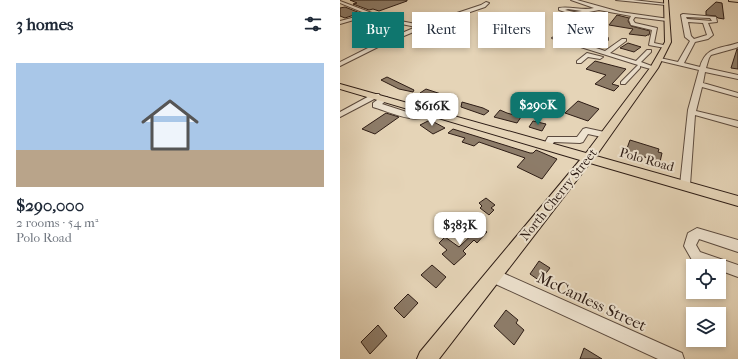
<!DOCTYPE html>
<meta charset="utf-8">
<style>
:root{--surface:#fff;--page:#f6f6f7;--text:#1f2937;--muted:#747a83;--accent:#0f766e}
body{margin:0;font-family:"IM FELL French Canon",serif;background:var(--page);color:var(--text);height:100vh;display:flex;flex-direction:column;font-size:15px;white-space:nowrap}
*{box-sizing:border-box;margin:0}
p{font-size:13px;color:var(--muted)}
.icon{flex:none;width:22px;height:22px;fill:none;stroke:currentColor;stroke-width:2;stroke-linecap:round;stroke-linejoin:round}
.map{position:relative;flex:1;overflow:hidden}
.drawer{display:flex;flex-direction:column;background:var(--surface);width:340px}
.drawer>*{flex:none}
.hud{position:absolute;left:12px;top:12px;width:326px;height:36px;display:flex;gap:8px}
.tools{position:absolute;left:346px;top:259px;display:grid;gap:8px}
.tools a{display:grid;place-items:center;width:40px;height:40px;border-radius:0px;background:var(--surface);box-shadow:0 2px 6px #0003;font-size:20px}
.price{position:absolute;translate:-50% -34px;padding:0 9px;border-radius:8px;background:#fff;color:#222;font-size:13px;line-height:26px;filter:drop-shadow(0 1px 2px #0008)}
.price::after{content:'';position:absolute;left:50%;top:24px;width:12px;height:9px;margin-left:-6px;background:inherit;clip-path:polygon(0 0,100% 0,50% 100%)}
.price.on{background:var(--accent);color:#fff}
ul{padding:0;list-style:none}
li{display:grid;align-content:center;gap:8px;height:212px;padding:0 16px}
li span{display:grid;place-items:center;height:124px;border-radius:0px;color:#555}
li>.icon{margin-inline-start:auto}
span .icon{width:72px;height:72px;fill:#fffc;stroke-width:1}
li b{font-size:17px}
h2{display:flex;justify-content:space-between;align-items:center;height:48px;padding:0 16px;font-size:17px}
.pill{padding:0 14px;border-radius:0px;background:var(--surface);box-shadow:0 2px 6px #0003;font-size:14px;line-height:36px}
.pill.on{background:var(--accent);color:#fff}
main{display:flex;flex:1;min-height:0}
.map>svg:first-child{display:block}
.building{fill:#8d7c69;stroke:#2d1c15}
.lines{fill:none;stroke-linecap:round;stroke-linejoin:round}
.minor-casing{stroke:#5b4a3e;stroke-width:2}
.major-casing{stroke:#2d1c15;stroke-width:2}
.minor{fill:#eee3d0;fill-rule:evenodd}
.major{fill:#e5d4b7;fill-rule:evenodd}
.labels{text-anchor:middle;stroke-width:4;stroke-linejoin:round;paint-order:stroke}
.street-label{font-size:13px;fill:#2d1c15;stroke:#eee3d0}
.near-street-label{font-size:16px;fill:#2d1c15;stroke:#eee3d0}
</style>
<main>
<section class="drawer">
<h2>3 homes<svg class="icon" aria-label="filters" viewBox="0 0 24 24"><path d="M4 7h16M4 17h16"/><circle cx="9" cy="7" r="2"/><circle cx="15" cy="17" r="2"/></svg></h2>
<ul>
<li><span style="background:linear-gradient(#a9c7e8 70%,#b9a48a 0)"><svg class="icon" aria-label="home" viewBox="0 0 24 24"><path d="M3 11l9-7 9 7M6 9v11h12V9"/></svg></span><div><b>$290,000</b><p>2 rooms · 54 m²</p><p>Polo Road</p></div></li>
</ul>
</section>
<div class="map">
<svg width="398" height="359" viewBox="0 0 398 359">
<rect width="100%" height="100%" fill="#e5d4b7"/>
<filter id="stains"><feTurbulence type="fractalNoise" baseFrequency=".005" numOctaves="4"/><feColorMatrix values="0 0 0 0 .2 0 0 0 0 .09 0 0 0 0 .02 0 0 0 .5 -.17"/></filter>
<radialGradient id="worn" r=".72"><stop offset=".6" stop-color="#630" stop-opacity="0"/><stop offset="1" stop-color="#630" stop-opacity=".3"/></radialGradient>
<path class="building" d="M10 0H67V1L39 11 33 9 29 10 13 4 17 3Z
M376 2 382 3 384 19 378 18 376 16 366 15V11Z
M5 7 20 13 5 18 0 16V8Z
M277 15 289 18 288 21 291 26 310 31 309 35H307L306 36 289 34 293 29 269 25Z
M241 29 268 36 263 37 255 42 232 36Z
M288 43 301 47 294 52 280 48Z
M397 49H398V69L391 68Z
M255 61 286 69 272 84 279 86 274 91 255 84 266 75 246 69Z
M47 77 74 90 73 92 59 89 41 80Z
M86 89 104 95 97 99 80 93Z
M238 101 259 109 248 121 225 113Z
M122 102 143 108 149 111 144 115 121 107Z
M160 110 167 113 181 117 177 123 154 117Z
M46 113 59 117 35 134 22 129Z
M90 120 92 121 105 128 93 134 80 125Z
M193 121 206 124 202 131 189 127Z
M113 129 190 153H193L196 150 217 159 202 179 177 167 185 158 139 142 134 146 122 142 125 138 108 133Z
M290 140 319 149 318 152 322 153 320 162 286 151Z
M146 198 155 205 151 208 154 210 149 215 140 208 142 206 139 203Z
M140 227 147 232 137 243 134 240 123 251 126 254 114 265 102 254 107 250 99 243 105 237 119 247Z
M199 261 210 268 200 281 190 274Z
M92 265 106 277 96 288 81 275Z
M68 294 78 303 64 318 54 308Z
M166 310 178 320 176 323 184 330 174 345 154 326Z
M38 325 47 336 30 354 21 342Z
M244 348 262 359H240Z"/>
<g class="lines">
<defs>
<path id="minor" d="M231 0H237L280 12 329 19 327 21 295 17 293 20 295 23 317 28 314 43 328 46 325 48 309 45 312 30 291 25 289 20 291 16 259 10 234 15 219 10V8C231 6 243 11 254 8ZM228 9 242 11 234 12 225 10Z
M276 0H293L328 4 326 5Z
M0 1 45 18 81 25 141 5 146 2 149 3 145 7 83 28 40 46 0 66V62L36 44 76 27 42 20 31 15 0 24V21L27 14 0 3Z
M343 14 376 17 377 22 368 23 373 35 368 39 355 42 344 63 360 67C366 46 380 49 398 43V47L396 48 371 55 369 58 366 68 398 75V79L365 72 363 83 398 93V97L362 87 356 111 398 121V127L355 115 350 185 349 188H341L340 185 348 110 359 70 317 60 320 58 338 62 350 41 345 37 341 15ZM346 17 370 18 372 21 347 19ZM348 22 363 23 367 35 354 39 351 36Z
M234 29 236 30V32L223 39 250 47 264 38H268V40L256 48 265 51 282 39H286V41L270 53 296 61 307 50H311V52L301 62 317 68 314 70 300 66V68L285 84H281V82L298 65 212 38Z
M247 53 263 57 260 59 248 57 241 63H237V61Z
M33 94H39L40 96 0 117V112Z
M41 97H47L48 99 42 104 76 115 89 110 93 112C78 127 51 112 33 107V103Z
M246 128 269 133 270 135 266 138 248 134 243 142 240 143 214 142 210 148 207 149 203 146 208 137H237L243 129Z
M357 228 398 240V252L359 239 356 245 360 252 398 265V277L379 270V266H367L352 260 344 246 348 233Z
M154 269 342 353 344 359H318L149 281 147 276 149 271Z"/>
<path id="major" d="M324 0H328L331 42 318 68 256 156 398 196V206L250 163 99 359H77L80 352 240 160 0 89V84L246 153 310 68 325 42Z
M389 0H398V2L389 1Z"/>
</defs>
<use href="#minor" class="minor-casing"/>
<use href="#major" class="major-casing"/>
<use href="#minor" class="minor"/>
<use href="#major" class="major"/>
</g>
<g class="labels">
<g class="street-label">
<text transform="translate(307 159) rotate(16)" y="5">Polo Road</text>
<text transform="translate(218 194) rotate(-51)" y="5">North Cherry Street</text>
</g>
<g class="near-street-label">
<text transform="translate(252 301) rotate(25)" y="6">McCanless Street</text>
</g>
</g>
<rect width="100%" height="100%" filter="url(#stains)"/>
<rect width="100%" height="100%" fill="url(#worn)"/>
</svg>
<div class="tools">
<a><svg class="icon" aria-label="locate" viewBox="0 0 24 24"><circle cx="12" cy="12" r="6"/><path d="M12 2v4M12 18v4M2 12h4M18 12h4"/></svg></a>
<a><svg class="icon" aria-label="layers" viewBox="0 0 24 24"><path d="M12 4l9 5-9 5-9-5zM3 14l9 5 9-5"/></svg></a>
</div>
<b class="price on" style="left:198px;top:126px">$290K</b>
<b class="price" style="left:92px;top:127px">$616K</b>
<b class="price" style="left:120px;top:246px">$383K</b>
<div class="hud">
<a class="pill on">Buy</a>
<a class="pill">Rent</a>
<a class="pill">Filters</a>
<a class="pill">New</a>
</div>
</div>
</main>
